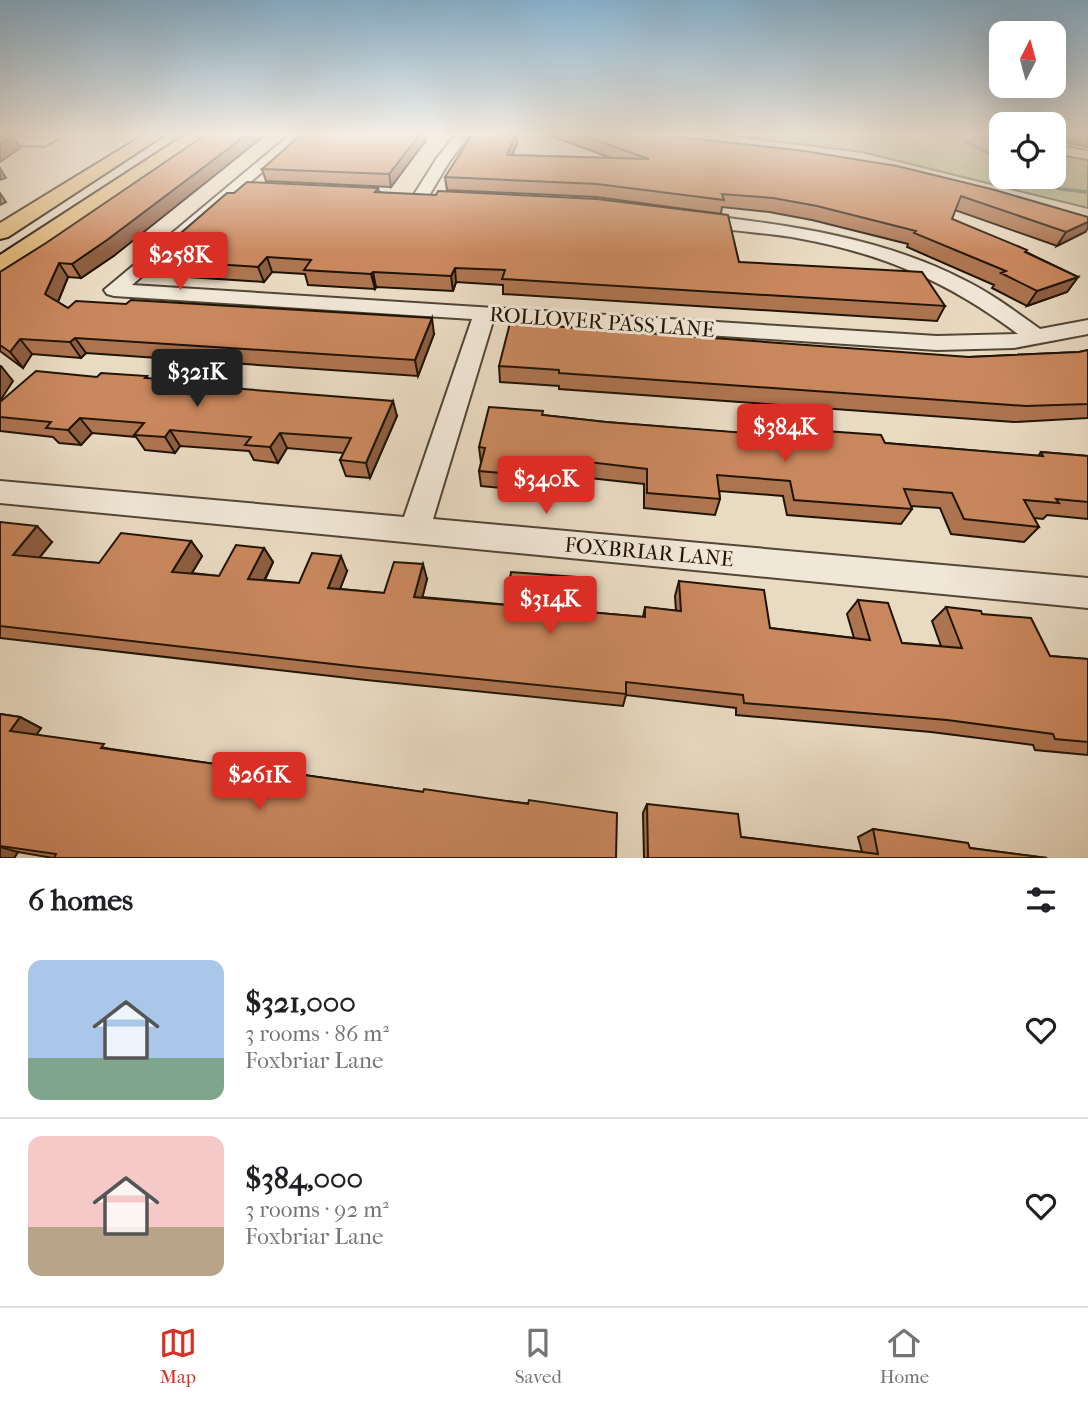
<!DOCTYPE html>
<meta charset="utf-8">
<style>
:root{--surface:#fff;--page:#f6f6f6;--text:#202124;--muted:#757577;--line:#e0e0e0;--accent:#d93025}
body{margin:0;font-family:"IM FELL French Canon",serif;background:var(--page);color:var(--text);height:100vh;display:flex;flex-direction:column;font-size:26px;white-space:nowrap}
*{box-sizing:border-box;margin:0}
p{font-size:23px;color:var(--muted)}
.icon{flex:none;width:38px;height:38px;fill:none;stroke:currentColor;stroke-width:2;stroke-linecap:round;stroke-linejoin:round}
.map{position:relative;height:858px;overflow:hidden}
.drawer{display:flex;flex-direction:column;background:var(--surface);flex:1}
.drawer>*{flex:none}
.needle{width:46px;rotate:6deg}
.fabs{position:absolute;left:989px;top:21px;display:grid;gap:14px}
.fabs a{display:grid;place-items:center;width:77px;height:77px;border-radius:14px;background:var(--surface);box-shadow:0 7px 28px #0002;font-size:35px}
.price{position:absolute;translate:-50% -60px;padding:0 16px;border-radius:7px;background:var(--accent);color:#fff;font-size:23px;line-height:46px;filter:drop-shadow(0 2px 4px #0008)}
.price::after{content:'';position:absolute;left:50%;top:42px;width:21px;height:16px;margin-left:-10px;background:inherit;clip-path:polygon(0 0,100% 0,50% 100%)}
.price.current{background:#222;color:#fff}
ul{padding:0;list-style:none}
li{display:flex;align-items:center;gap:21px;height:175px;padding:0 28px}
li+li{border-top:2px solid var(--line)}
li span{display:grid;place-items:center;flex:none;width:196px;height:140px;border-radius:14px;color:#555}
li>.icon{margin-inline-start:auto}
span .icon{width:84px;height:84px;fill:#fffc;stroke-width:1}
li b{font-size:30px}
h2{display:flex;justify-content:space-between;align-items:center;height:84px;padding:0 28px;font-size:30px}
.tab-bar{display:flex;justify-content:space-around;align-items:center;height:98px;border-top:2px solid var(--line);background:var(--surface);font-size:19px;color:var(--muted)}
.tab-bar a{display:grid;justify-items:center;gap:4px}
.tab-bar .current{color:var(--accent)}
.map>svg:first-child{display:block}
.green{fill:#b9be91;stroke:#6c694c;stroke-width:2}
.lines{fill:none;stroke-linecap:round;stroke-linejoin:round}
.stream{stroke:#697772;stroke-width:3.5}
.minor-casing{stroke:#524635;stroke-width:4}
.major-casing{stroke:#201406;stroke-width:4}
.minor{fill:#f1e7d7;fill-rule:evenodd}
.major{fill:#e4bd81;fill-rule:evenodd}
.wall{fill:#ad7450;stroke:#201406;stroke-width:2}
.shaded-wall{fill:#8d5e41;stroke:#201406;stroke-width:2}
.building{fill:#c9875d;stroke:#201406;stroke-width:2}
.labels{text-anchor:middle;stroke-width:6;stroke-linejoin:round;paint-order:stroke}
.street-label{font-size:21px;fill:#201406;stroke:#f1e7d7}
</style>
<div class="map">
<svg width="1088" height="858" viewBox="0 0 1088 858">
<rect width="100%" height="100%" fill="#e9dac2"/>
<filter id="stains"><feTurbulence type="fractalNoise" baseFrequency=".00286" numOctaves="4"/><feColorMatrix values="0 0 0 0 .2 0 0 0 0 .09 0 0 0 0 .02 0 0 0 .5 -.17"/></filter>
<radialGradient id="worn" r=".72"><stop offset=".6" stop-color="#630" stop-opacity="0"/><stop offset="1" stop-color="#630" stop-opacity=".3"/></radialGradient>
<path class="green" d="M709 133H976L1001 140V177H1054V151L1088 158V208L862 152Z"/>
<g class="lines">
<path class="stream" d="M949 133 991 154 1001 162
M1021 177 1061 189 1088 192"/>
<defs>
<path id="minor" d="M52 133H69L44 146 0 144V136L42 138Z
M292 133H307L132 285 937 336 1018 334C949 282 882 253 797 238 762 232 725 231 690 223L688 219 690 215 696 214C788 225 881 237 964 280 991 293 1016 312 1040 329L1088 320V334L1014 348 937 350 493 321 433 519 1088 578V608L0 503V481L404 517 472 319 114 296 107 294 104 290Z
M457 133H471L449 162 427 199H415L413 196 437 158Z
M976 133H1001V141L978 136Z
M1054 145 1088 151V159L1054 153Z"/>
<path id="major" d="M147 133H167L8 237 0 239V223Z
M188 133H207L9 271 0 273V255Z"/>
</defs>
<use href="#minor" class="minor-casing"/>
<use href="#major" class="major-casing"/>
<use href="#minor" class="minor"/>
<use href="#major" class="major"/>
</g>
<path class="wall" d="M0 133H40L37 135 0 134Z
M430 133 425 137 426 140 391 187 266 181 262 169Z
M543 133H642L804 151 1085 232 1057 246 955 210 952 219 1026 252 1078 277 1067 292 1027 306 992 288 994 285 907 247 908 244 812 220 769 212 722 207 721 214 596 197 447 190 445 177 517 143 512 155 611 158Z
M1054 133H1088V147L1054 140Z
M378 188 379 192 739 262 945 306 937 321 503 294V285L456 282 453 291 376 287 375 289 308 285 305 274 272 272 264 282 173 276 169 266H167L159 252Z
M115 255 81 278 68 277 58 302 68 308 434 334 418 376 86 353 81 358 32 354 23 368 0 351V272Z
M1088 350V418L1014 422 559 389V386L500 382 499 366 969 357 1079 352Z
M147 376 148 379 209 387 397 416 370 478 346 476 340 460 344 453 287 448 278 463 254 460 249 451 180 446 175 453 145 450 136 437 92 433 81 445 59 443 53 437 0 431V402L97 377Z
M543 415 606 422 752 434 756 424 811 430 885 443 1038 456 1041 452 1088 456V519L1047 515 1043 519 1034 518 1039 527 1024 542 951 534 940 508 911 506 912 509 901 524 787 515 783 496 719 491 720 499 715 515 644 508V484L571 476 569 499 543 497V492L481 486 479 471 481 463 479 447Z
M0 522 52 542 39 558 99 563 191 541 202 556 192 573 219 576 264 548 273 562 265 580 299 583 347 571 340 589 384 593 427 579 422 597 643 617 645 607 676 611 675 596 679 581 770 628 854 638 847 614 858 600 902 643 941 646 932 621 946 607 982 614 1050 656 1088 659V755L1035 750 1033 745 931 732 736 715V708L626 695 623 706 366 680 0 638Z
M0 714 20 717 41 728 36 735 111 749 215 764 299 770 304 775 423 792 617 813 53 858 18 852 14 858H0Z
M647 804 741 837 862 852 858 837 873 829 970 848 1047 858H644L643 813Z"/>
<path class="shaded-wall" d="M249 133H268L115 255 81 278 72 264Z
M417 133H430L425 137 426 140 391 187 389 174Z
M516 133 517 143 507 167V155Z
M13 136 20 148 0 162V145Z
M0 168 6 178 0 180Z
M0 193 6 202 0 205Z
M1088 222V228L1085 232 1057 246 1066 232Z
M267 257 272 272 264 282 258 267Z
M59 263 68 277 55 309 45 294Z
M455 268 456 282 453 291 451 276Z
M373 272 376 287 375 289 371 274Z
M1078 277 1067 292 1027 306 1037 291Z
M432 318 434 334 418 376 415 360Z
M75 338 86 353 81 358 70 342Z
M20 339 32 354 23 368 10 352Z
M0 366H1L13 381 0 401Z
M393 401 397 416 370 478 366 463Z
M80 418 92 433 81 445 68 430Z
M170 430 180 446 175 453 165 437Z
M280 433 287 448 278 463 270 447Z
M37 526 52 542 29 570 13 555Z
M191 541 202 556 184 586 172 572Z
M264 548 273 562 258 593 248 579Z
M341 556 347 571 335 602 328 588Z
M423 564 427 579 419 611 414 597Z
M20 717 41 728 31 743 10 731Z
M0 847 18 852 14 858H0Z"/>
<path class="building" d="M208 133H249L107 240 72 264 59 263 45 294 68 308 76 301 126 304 131 300 432 318 415 360 75 338 70 342 20 339 10 352 0 345V272L46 243Z
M303 133H421L389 174 262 169Z
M473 133H516L507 155 649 159 575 133H642L804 151 897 166 995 190 1088 217V222L1066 232 961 196 952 219 1027 250 1025 252 1078 277 1037 291 1001 273 1006 271 914 233 916 231 817 206 773 198 722 194 724 200 597 184 445 177Z
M0 135 13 136 0 145Z
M247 182 378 188 375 192 436 195 438 191 597 199 728 215 739 262 922 272 945 306 502 279 505 270 455 268 451 276 373 272 371 274 304 270 311 260 267 257 258 267 166 261 176 253 159 252 227 193H234Z
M510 323 969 357 1079 352 1088 350V404L1026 406 559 373V370L499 366Z
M36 371 97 377 101 373 147 376 145 378 208 383 205 386 393 401 366 463 340 460 351 438 280 433 270 447 245 445 251 437 170 430 165 437 134 435 144 423 80 418 68 430 46 428 51 422 0 417V402Z
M489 407 543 411 542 415 606 422 758 434 756 424 810 428 811 430 881 435 885 443 1043 456 1041 452 1088 456V502L1056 499 1059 503 1024 500 1039 527 964 519 952 493 904 489 912 509 794 500 790 481 717 475 720 499 647 493V469L572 460 570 484 543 481 544 477 479 471 485 448 479 447Z
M0 522 37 526 13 555 99 563 121 533 191 541 172 572 219 576 236 545 264 548 248 579 299 583 312 553 341 556 328 588 384 593 394 562 423 564 414 597 506 605 511 572 590 578 588 612 645 617V607L681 611 679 581 764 590 770 628 870 640 858 600 888 603 902 643 962 648 946 607 981 611 982 614 1031 618 1050 656 1088 659V742L1055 739 1053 734 947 720 744 703 743 695 626 682V694L359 667 0 626Z
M0 714 20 717 10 731 104 744 101 748 215 764 218 759 299 770 297 774 423 792 424 789 528 804 529 800 617 813 616 858H54L56 854 0 846Z
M647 804 738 814 741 837 878 854 873 829 968 843 970 848 1047 858H648Z"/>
<linearGradient id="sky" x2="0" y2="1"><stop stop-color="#88b6d6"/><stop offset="0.53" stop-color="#f5eee4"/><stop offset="1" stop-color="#f5eee4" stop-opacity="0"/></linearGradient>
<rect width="1088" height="253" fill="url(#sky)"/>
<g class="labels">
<g class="street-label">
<text transform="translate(602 322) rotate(4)" y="7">ROLLOVER PASS LANE</text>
<text transform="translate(649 552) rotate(5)" y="7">FOXBRIAR LANE</text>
</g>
</g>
<rect width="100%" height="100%" filter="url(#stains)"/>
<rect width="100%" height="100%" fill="url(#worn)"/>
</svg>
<div class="fabs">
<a><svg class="needle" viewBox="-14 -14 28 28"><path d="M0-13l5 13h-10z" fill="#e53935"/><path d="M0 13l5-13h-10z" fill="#757577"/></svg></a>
<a><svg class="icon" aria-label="locate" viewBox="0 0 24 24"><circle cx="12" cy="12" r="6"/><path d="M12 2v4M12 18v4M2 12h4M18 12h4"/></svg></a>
</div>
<b class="price" style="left:180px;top:292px">$258K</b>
<b class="price current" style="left:197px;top:409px">$321K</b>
<b class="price" style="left:785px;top:464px">$384K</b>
<b class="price" style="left:546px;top:516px">$340K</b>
<b class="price" style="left:550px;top:636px">$314K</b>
<b class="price" style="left:259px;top:812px">$261K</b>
</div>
<section class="drawer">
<h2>6 homes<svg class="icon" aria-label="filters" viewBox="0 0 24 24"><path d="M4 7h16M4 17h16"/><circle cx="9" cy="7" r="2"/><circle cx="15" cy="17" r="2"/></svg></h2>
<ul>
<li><span style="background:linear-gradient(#a9c7e8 70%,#7fa58c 0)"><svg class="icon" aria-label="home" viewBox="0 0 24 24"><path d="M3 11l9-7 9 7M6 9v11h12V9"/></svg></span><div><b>$321,000</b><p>3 rooms · 86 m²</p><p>Foxbriar Lane</p></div><svg class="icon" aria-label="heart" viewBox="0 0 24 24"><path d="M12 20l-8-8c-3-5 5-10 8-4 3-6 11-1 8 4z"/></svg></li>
<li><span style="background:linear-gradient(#f6c9c9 65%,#b9a48a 0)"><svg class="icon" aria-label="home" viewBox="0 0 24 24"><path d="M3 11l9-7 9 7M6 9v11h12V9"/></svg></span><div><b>$384,000</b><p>3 rooms · 92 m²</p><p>Foxbriar Lane</p></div><svg class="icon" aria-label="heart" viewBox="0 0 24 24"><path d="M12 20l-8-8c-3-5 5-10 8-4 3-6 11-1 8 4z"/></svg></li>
</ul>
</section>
<nav class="tab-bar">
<a class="current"><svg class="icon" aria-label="map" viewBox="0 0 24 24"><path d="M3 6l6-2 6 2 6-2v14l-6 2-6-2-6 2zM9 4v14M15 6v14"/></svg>Map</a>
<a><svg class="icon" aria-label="saved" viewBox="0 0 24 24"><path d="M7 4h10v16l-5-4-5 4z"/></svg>Saved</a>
<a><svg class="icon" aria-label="home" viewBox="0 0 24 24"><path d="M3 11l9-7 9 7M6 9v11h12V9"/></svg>Home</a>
</nav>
